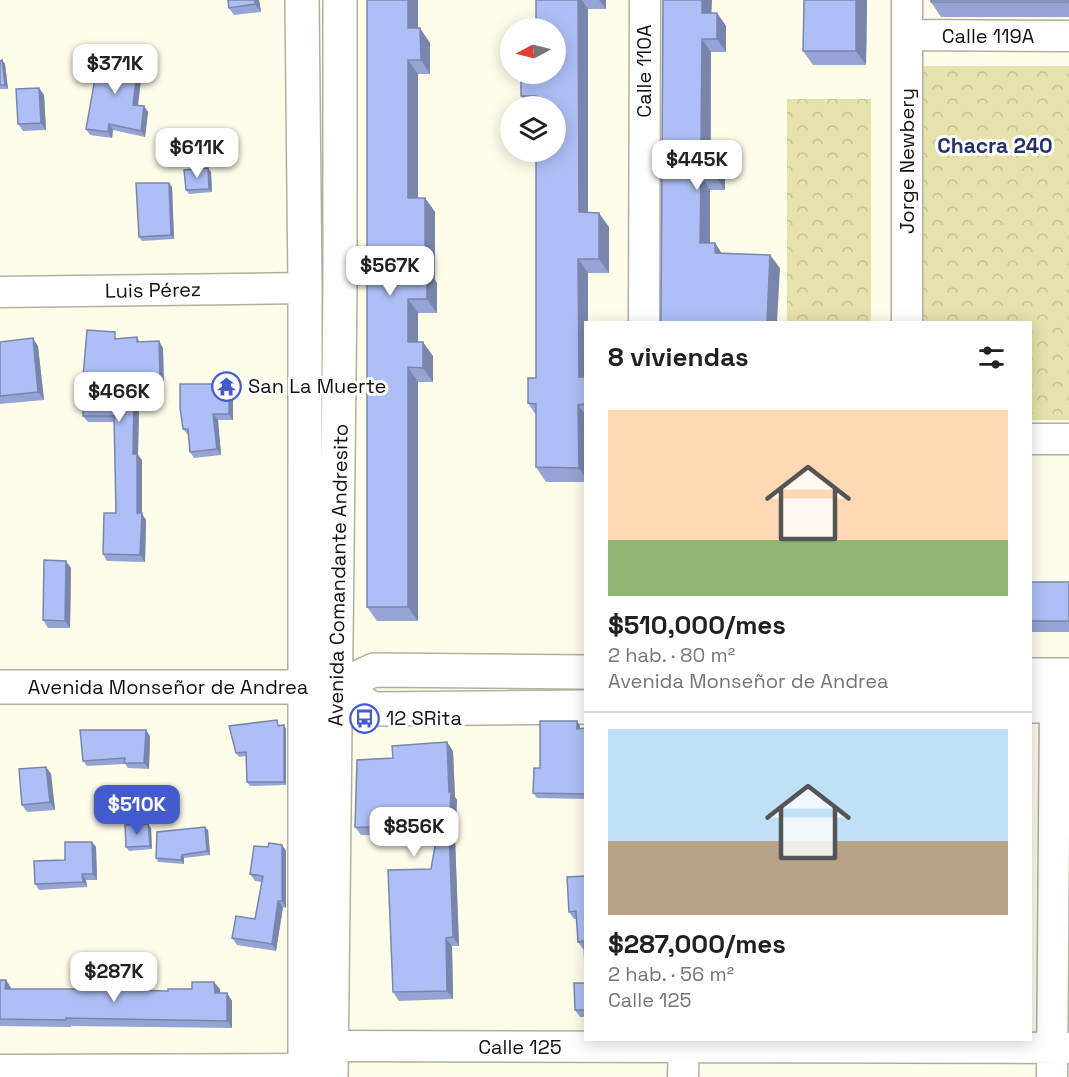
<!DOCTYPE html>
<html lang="es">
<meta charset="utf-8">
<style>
:root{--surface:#fff;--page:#f6f6f6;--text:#202124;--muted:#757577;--line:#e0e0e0;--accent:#445bce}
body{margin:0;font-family:"Space Grotesk",sans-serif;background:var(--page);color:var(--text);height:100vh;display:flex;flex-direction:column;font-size:22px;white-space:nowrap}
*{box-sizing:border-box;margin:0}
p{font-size:20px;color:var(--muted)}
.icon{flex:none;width:33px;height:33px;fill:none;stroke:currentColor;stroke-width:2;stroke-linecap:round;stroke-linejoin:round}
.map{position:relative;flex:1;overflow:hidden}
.side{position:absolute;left:584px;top:321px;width:448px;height:720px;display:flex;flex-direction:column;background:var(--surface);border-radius:0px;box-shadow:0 3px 15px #0003}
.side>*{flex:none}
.needle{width:39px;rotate:263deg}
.fabs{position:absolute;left:500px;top:18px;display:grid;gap:12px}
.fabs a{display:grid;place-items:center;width:66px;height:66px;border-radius:50%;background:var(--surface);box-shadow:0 3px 15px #0003;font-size:30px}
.price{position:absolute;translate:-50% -51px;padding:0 14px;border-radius:12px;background:#fff;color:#222;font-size:20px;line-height:39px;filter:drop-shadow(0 2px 3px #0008)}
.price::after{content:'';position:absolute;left:50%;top:36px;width:18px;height:14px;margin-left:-9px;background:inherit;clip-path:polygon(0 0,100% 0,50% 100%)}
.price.selected{background:var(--accent);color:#fff}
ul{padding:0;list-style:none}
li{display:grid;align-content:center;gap:12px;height:318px;padding:0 24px}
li+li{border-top:2px solid var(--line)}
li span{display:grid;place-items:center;height:186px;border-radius:0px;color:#555}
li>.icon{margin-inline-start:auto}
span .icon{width:108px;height:108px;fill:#fffc;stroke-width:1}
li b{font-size:26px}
h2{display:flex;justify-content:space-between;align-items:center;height:72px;padding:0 24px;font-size:26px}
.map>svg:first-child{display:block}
.forest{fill:url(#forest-crowns)}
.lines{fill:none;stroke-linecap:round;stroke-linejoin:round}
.street-casing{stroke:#b1b09e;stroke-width:33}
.secondary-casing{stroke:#b1b09e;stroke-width:36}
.street{stroke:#fff;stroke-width:30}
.secondary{stroke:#fff;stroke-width:33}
.wall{fill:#95a4d4}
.shaded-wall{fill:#7986ac}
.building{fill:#adbff6;stroke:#7986ac;stroke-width:1.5}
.labels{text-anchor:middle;stroke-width:6;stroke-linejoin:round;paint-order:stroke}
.street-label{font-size:20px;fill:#12120c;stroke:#fff}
.poi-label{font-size:20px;fill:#12120c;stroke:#fff;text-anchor:start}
.neighbourhood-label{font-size:21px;font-weight:bold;fill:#24326a;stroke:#fff}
</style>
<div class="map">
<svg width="1069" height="1077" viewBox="0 0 1069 1077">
<defs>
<pattern id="forest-crowns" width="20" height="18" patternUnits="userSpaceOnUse" patternTransform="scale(1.5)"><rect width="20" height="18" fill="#e6e2ac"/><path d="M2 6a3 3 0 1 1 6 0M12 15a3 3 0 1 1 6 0" fill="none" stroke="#c4c193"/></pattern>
</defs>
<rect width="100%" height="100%" fill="#fefdea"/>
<path class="forest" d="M922 66H1069V420H1031L1030 322H920Z
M787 99H871V322H787Z"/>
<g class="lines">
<defs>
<path id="street" d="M907 35 1069 36
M0 292 305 288
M644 322 645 0
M907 322V0
M1030 439H1069
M331 1046 1069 1048
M0 1070 305 1069
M683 1077 684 1040
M1052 1077 1055 706"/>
<path id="secondary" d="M302 0 305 288V1077
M1030 675H1069
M0 687H337L374 670 585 672
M337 687 373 709 585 707
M1030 706H1069
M331 1077 340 288V0"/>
</defs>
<use href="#street" class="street-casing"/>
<use href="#secondary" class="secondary-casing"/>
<use href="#street" class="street"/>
<use href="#secondary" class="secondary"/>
</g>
<path class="wall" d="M259 0 261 12 234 15 229 8Z
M367 0H418V28L430 43V74H418V198H425L435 212V280L437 283V313H418V342L433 356V382H418V621H377L367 607Z
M536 0H606V9H588V213L609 227V273H588L585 322V482H546L536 467V415L528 403 536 378 555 106H529L521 96 536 25Z
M663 0 712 13H717L726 26V52H711V141L725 154V190H710V243H715L722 254 780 268 661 322Z
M804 0H867L866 65H813L803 51Z
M1069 0V17H941L931 2Z
M139 57 143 63 138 106H144L148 112 145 137 113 130 112 138 90 135 86 129 113 58Z
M2 60 5 64 8 89H0V61Z
M39 88 44 95 46 130 23 131 18 124Z
M211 172 212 192 189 194 186 190Z
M169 183 172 187 174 239 142 241 139 237Z
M137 337 140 342 163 348 164 387 143 388V404H139L138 455 142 460V514L146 520 145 562 107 561 103 554 116 513 114 422H88L83 416 119 338Z
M0 342 38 346 44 400 0 404Z
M233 390V420H218L221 455 194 458 190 452 188 435 183 429Z
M71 568 70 628H48L43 620Z
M1030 582H1069V632H1030Z
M577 721 580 726V729L585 728V799L537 798 533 793 540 768Z
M280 724V725H284L286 729V785L250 786 247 782 246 756 239 757 236 753Z
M150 736 149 769 128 768 125 764 87 766 83 761Z
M453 751 455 797 457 800 455 838 459 946H452L453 999 399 1001 393 992 431 869 436 837 361 835 355 827 393 758Z
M46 767 51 774 55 810 27 812 22 805Z
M205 827 208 830 210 855 184 858V864L158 862 156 858Z
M151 828 152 849 129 851 126 847Z
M92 842 96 847 97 880H86L87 887 39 890 35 884 65 860Z
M282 845 286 851V908L283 907 276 951 237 945 232 938 255 919 262 882 255 881 250 874 268 847Z
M585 876V949H583L578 942 577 919H574L569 912Z
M0 980H6L11 988V989H128V990L168 991 220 989V993H227L232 1001V1028L71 1026V1027L0 1026Z
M585 983V1017H580L575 1010Z"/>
<path class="shaded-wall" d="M255 0H259L261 12 255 4Z
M408 0H418V42L408 28Z
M578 0H582L588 9V227L579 212Z
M599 0H606V9Z
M702 0H712L711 26 702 13Z
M856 0H867L866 65 856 51Z
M717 13 726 26V52L717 39Z
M420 28 430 43V74L421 60Z
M702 39 711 52 710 154 701 141Z
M139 57 143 63 137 111 133 105Z
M2 60 5 64 8 89 5 85Z
M408 60 418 74V212L408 198Z
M39 88 44 95 46 130 41 123Z
M144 106 148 112 145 137 141 131Z
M109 124 113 130 112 138 108 132Z
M716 141 725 154V190L716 177Z
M208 168 211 172 212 192 209 189Z
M701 176 710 190V256L700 243Z
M169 183 172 187 174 239 171 235Z
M425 198 435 212V280L437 283V313L427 299 425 269Z
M599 213 609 227V273L599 259Z
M715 243 724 257 715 253Z
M770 255 780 268 777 322H767Z
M578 259 588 273V322H585V386L579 377Z
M408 299 418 313V357L408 342Z
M33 338 38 346 44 400 38 392Z
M159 341 163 348 164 387 160 380Z
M423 342 433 356V382L423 368Z
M408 367 418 382V621L408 607Z
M138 381 143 388V404L138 397Z
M229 384 233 390V420L229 414Z
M134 397 139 404 138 455 142 460V514L146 520 145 562 140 555 137 513 133 454Z
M578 405 585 414V477L579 468Z
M213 414 218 420 221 455 217 449Z
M66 561 71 568 70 628 65 621Z
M577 721 580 726V734L577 729Z
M284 725 286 729V785L284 782Z
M146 730 150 736 149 769 144 763Z
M447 742 453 751 455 797 457 800 455 838 459 946 453 937 449 829V792Z
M46 767 51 774 55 810 50 802Z
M148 824 151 828 152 849 150 846Z
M205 827 208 830 210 855 207 851Z
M92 842 96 847 97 880 93 874Z
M282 845 286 851V908L282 901Z
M182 855 184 858V864L181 860Z
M82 874 86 880 87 887 83 882Z
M278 901 283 907 276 951 272 944Z
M446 938 452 946 453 999 447 991Z
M6 980 11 988V996L5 989Z
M123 982 128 989V997L123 990Z
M214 982 220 989V1001L215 993Z
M227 993 232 1001V1028L227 1021Z"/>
<path class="building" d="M228 0H255V4L229 8Z
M367 0H408V28H420L421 60H408V198H425V269H427V299H408V342H423V368L408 367V607H367Z
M536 0H578L579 212 599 213V259H578L579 377H585V404L578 405 579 468 536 467V404L528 403V378H536V152H555V106H536V96H521V74H555V28H521V25H536Z
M663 0H702V13H717V39H702L701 141H716V177L701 176 700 243H715V253L770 255 767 322H661Z
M804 0H856V51H803Z
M931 0H1069V2H931Z
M113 54 139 57 133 105 144 106 141 131 109 124 108 132 86 129 99 56 113 58Z
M2 60 5 85H0V61Z
M39 88 41 123 18 124 16 89Z
M208 168 209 189 186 190 184 170Z
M136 183H169L171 235 139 237Z
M87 330 115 332V339L137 337V342L159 341 160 380 138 381V397H134L133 454H137V513H142L140 555 103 554 104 513H116L114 416H83V377Z
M33 338 38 392 0 396V342Z
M180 384H229V414H213L217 449 190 452 188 429H183L180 408Z
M44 560 66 561 65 621 43 620Z
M1030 582H1069V621H1030Z
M277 720 278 726 284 725V782H247L246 752 236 753 229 726Z
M540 721H577V729L585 728V794L533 793 534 768H540Z
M80 730H146L144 763H124L125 758 83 761Z
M447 742 449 792H451L449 829 453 937 446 938 447 991 393 992 388 870 431 869 438 829 355 827 357 760 393 758 392 746Z
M46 767 50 802 22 805 19 769Z
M148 824 150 846 126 847 125 825Z
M205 827 207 851 182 855 181 860 156 858 157 832Z
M65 842H92L93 874H82L83 882 35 884 34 861 65 860Z
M269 843 282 845V901H278L272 944 232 938 236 916 255 919 263 876 250 874 254 846 268 847Z
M585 876V969L584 941 578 942 576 911 569 912 567 877Z
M0 980H6L5 989H95L94 981 123 982V990L168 991V989H192V982H214L215 993H227V1021L66 1018V1020L0 1019Z
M574 983H585V1010H575Z"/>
<defs>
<symbol id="temple-ring" viewBox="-11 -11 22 22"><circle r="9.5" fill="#fff" stroke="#445bce" stroke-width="1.5"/><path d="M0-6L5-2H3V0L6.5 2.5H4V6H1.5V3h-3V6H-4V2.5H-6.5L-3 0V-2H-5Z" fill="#445bce"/></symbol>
<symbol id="bus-ring" viewBox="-11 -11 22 22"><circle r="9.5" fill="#fff" stroke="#445bce" stroke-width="1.5"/><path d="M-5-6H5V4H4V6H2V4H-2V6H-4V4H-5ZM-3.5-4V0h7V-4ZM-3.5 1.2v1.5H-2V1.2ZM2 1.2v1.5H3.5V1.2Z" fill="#445bce"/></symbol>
</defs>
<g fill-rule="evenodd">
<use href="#temple-ring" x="210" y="370" width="33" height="33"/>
<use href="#bus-ring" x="348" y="702" width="33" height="33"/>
</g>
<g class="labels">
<g class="street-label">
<text x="988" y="43">Calle 119A</text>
<text transform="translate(644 71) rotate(-90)" y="7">Calle 110A</text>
<text transform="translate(907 161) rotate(-90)" y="7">Jorge Newbery</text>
<text transform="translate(153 290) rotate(-1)" y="7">Luis Pérez</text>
<text transform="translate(338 575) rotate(-89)" y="7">Avenida Comandante Andresito</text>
<text x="168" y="694">Avenida Monseñor de Andrea</text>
<text x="520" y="1054">Calle 125</text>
</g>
<g class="poi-label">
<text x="248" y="393">San La Muerte</text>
<text x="386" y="725">12 SRita</text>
</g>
<g class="neighbourhood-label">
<text x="995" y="153">Chacra 240</text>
</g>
</g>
</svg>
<div class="fabs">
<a><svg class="needle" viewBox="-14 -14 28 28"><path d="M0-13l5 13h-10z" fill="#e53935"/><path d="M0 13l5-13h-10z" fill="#757577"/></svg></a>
<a><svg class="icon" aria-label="layers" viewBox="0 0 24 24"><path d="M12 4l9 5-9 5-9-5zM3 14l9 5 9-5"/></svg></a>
</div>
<b class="price" style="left:115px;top:95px">$371K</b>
<b class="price" style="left:197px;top:179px">$611K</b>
<b class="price" style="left:697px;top:191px">$445K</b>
<b class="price" style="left:390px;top:297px">$567K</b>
<b class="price" style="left:119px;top:423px">$466K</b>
<b class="price selected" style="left:137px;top:836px">$510K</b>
<b class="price" style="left:414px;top:858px">$856K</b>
<b class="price" style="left:114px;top:1003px">$287K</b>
<section class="side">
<h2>8 viviendas<svg class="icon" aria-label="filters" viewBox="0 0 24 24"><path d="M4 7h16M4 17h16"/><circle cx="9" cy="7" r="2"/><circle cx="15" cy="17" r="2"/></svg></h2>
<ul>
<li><span style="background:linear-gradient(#ffd9b3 70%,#8fb573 0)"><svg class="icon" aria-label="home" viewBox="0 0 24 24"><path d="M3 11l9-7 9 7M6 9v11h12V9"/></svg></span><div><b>$510,000/mes</b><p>2 hab. · 80 m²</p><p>Avenida Monseñor de Andrea</p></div></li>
<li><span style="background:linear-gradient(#bfe0f5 60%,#b9a48a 0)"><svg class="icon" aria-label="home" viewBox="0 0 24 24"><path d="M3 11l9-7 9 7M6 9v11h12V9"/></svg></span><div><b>$287,000/mes</b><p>2 hab. · 56 m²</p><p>Calle 125</p></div></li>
</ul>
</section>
</div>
